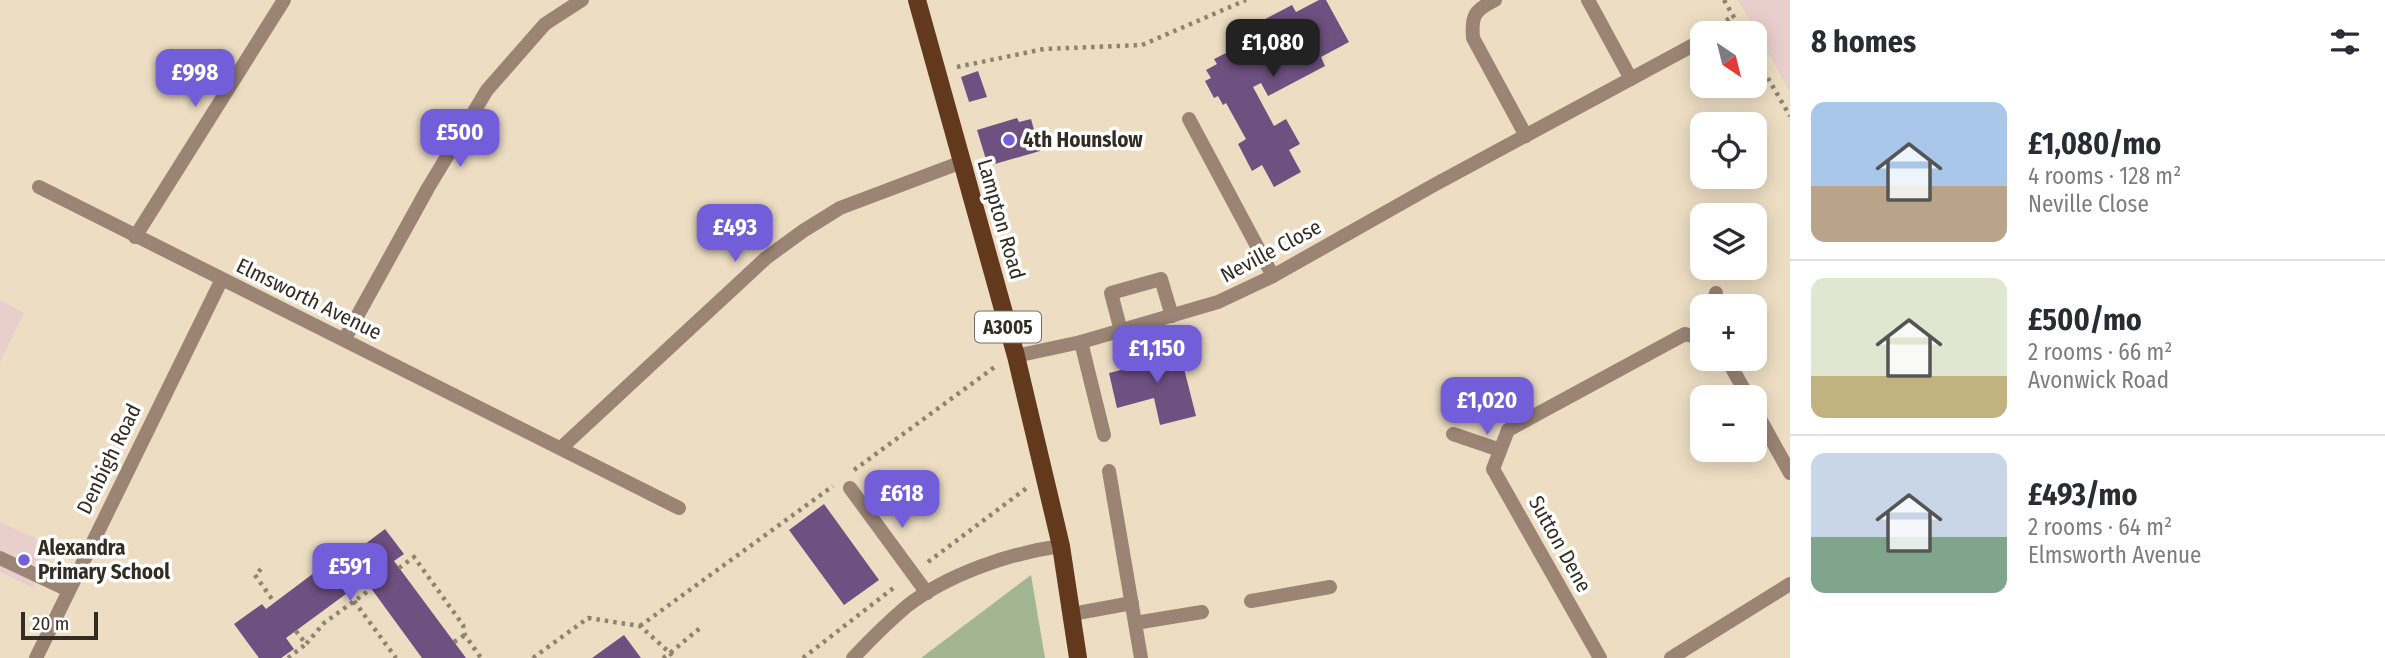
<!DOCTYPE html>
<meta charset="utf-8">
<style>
:root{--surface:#fff;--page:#f2f2f3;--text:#2b2b33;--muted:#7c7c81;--line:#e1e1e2;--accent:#725ed8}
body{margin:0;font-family:"Fira Sans Condensed",sans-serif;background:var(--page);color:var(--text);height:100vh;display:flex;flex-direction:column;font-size:26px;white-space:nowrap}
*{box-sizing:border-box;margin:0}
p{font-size:23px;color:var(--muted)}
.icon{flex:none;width:38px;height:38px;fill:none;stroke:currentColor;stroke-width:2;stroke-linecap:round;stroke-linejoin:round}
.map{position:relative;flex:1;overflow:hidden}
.details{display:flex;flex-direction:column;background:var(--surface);width:595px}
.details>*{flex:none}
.needle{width:46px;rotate:145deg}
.buttons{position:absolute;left:1690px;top:21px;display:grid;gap:14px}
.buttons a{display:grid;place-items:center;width:77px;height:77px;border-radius:14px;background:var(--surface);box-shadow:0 4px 18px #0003;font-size:35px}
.scale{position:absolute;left:21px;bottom:18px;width:77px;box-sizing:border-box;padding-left:7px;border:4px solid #322d22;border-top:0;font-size:19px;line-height:24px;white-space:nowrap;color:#322d22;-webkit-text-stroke:5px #fff;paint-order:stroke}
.price{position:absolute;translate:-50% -60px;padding:0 16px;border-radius:14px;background:var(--accent);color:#fff;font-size:23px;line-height:46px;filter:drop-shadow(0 2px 4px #0008)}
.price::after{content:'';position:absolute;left:50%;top:42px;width:21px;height:16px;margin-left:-10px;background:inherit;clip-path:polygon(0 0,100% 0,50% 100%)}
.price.active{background:#222;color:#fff}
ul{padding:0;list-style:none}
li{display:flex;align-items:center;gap:21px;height:175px;padding:0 21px}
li+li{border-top:2px solid var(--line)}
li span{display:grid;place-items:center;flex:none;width:196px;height:140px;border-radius:14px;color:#555}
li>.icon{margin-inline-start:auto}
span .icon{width:84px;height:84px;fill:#fffc;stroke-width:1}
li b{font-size:30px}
h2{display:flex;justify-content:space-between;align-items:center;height:84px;padding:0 21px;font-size:30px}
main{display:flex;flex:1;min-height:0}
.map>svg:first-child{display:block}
.education{fill:#e9cfcb}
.green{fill:#a3b693}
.building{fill:#6e5081}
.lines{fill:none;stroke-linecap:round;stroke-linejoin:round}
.path{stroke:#8e8471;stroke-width:4.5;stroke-dasharray:3.5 5;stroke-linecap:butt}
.lane{stroke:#9c8475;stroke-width:14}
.street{stroke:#9c8475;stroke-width:14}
.primary{stroke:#62391d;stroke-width:18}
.poi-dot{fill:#725ed8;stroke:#fff;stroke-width:2.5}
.labels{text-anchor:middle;stroke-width:7;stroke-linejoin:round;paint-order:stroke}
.shield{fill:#fff;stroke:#706c64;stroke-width:2}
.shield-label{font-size:19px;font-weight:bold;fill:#322d22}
.poi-label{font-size:21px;font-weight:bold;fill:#322d22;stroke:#fff;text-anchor:start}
.street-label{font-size:21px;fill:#322d22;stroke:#fff}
</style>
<main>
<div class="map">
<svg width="1790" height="658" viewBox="0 0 1790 658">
<rect width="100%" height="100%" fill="#eddec3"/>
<path class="education" d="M1738 0H1790V92Z
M0 300 24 313 0 362Z
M0 522 54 547 33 588 0 572Z"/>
<path class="green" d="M1031 575 1045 658H921Z"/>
<path class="building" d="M1319 0H1326L1349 42 1321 57 1325 66 1268 96 1261 83 1253 87 1274 126 1286 119 1300 144 1289 150 1301 172 1274 187 1262 165 1252 171 1238 144 1246 139 1226 103 1223 105 1218 96 1214 98 1205 81 1211 78 1206 70 1217 64 1214 59 1228 52 1229 55 1242 48 1235 35 1292 5 1296 12Z
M978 71 987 97 969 102 961 77Z
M1017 118 1019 122 1031 119 1040 151 988 166 977 130Z
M1178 345 1196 416 1160 425 1154 398 1117 408 1109 373 1145 364 1142 354Z
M824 504 879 580 844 605 789 530Z
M385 529 404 554 394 561 466 658H422L365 580 286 638 294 649 281 658H259L234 624 262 604 266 609 343 551 348 557Z
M624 635 641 658H592Z"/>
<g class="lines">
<path class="path" d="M1724 0 1743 33
M1712 30 1733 16
M1755 56 1790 116
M957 67 1044 49 1142 45 1246 0
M854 470 996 366
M928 562 1028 487
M399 568 414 557 463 625 465 635 481 658
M261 569 255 575 274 602
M354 601 396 658
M640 626 833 486
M296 631 306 644 324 623 371 589
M454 642 465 635
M288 658 306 644
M533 658 588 618 640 626 670 653 700 628
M663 658 670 653 674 658
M803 658 896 586"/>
<path class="lane" d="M1189 119 1273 276
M1121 331 1111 293 1161 279 1172 316
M1081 342 1104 435
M1109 471 1141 658
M0 558 68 590
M1251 601 1330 587
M1072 614 1132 603
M1135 623 1202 612"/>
<path class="street" d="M1495 0C1475 10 1471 15 1473 38L1526 136
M1588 0 1631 79
M39 187 679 508
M135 237 284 0
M1712 306 1716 293
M344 340 428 188 487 90 545 24 582 0
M1016 356 1081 342 1218 302 1273 276 1434 185 1699 42
M1727 359 1748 397
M1755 410 1790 473
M1453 434 1500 450
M561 448 766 258 803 231 840 208 962 162
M850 488 927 593
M36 658 222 279
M853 658C870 640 888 622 907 606 948 574 1010 553 1061 546
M1600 658 1493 469 1508 430 1685 334 1703 339
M1671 658 1790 584"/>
<path class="primary" d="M917 0 1016 356 1061 546 1078 658"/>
</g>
<g class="poi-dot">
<circle cx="1009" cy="140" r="7"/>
<circle cx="24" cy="560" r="7"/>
</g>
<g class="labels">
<rect class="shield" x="975" y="311.5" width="66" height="31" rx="5"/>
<g class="shield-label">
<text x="1008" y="334">A3005</text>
</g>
<g class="poi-label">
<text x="1023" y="147">4th Hounslow</text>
<text x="38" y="555">Alexandra<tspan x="38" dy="24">Primary School</tspan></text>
</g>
<g class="street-label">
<text transform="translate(1001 219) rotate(74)" y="7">Lampton Road</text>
<text transform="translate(1271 251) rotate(-28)" y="7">Neville Close</text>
<text transform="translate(309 299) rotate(26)" y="7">Elmsworth Avenue</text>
<text transform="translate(109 459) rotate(-64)" y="7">Denbigh Road</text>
<text transform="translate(1560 544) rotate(61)" y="7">Sutton Dene</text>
</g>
</g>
</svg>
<div class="buttons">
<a><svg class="needle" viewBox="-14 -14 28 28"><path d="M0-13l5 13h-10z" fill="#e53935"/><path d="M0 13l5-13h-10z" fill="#7c7c81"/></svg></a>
<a><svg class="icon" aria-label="locate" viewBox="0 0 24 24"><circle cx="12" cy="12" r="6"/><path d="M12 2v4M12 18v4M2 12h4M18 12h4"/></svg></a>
<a><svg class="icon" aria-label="layers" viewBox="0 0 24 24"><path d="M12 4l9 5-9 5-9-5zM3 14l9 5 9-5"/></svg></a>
<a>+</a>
<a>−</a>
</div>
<div class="scale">20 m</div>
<b class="price active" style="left:1273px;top:79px">£1,080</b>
<b class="price" style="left:195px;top:109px">£998</b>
<b class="price" style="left:460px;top:169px">£500</b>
<b class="price" style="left:735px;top:264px">£493</b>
<b class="price" style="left:1157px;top:385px">£1,150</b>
<b class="price" style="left:1487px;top:437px">£1,020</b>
<b class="price" style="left:902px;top:530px">£618</b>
<b class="price" style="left:350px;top:603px">£591</b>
</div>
<section class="details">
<h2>8 homes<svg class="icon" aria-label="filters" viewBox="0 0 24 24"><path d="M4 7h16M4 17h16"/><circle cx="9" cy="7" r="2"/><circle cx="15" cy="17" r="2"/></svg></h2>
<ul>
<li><span style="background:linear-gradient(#a9c7e8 60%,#b9a48a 0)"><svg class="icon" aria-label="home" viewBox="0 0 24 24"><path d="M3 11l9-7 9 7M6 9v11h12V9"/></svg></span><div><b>£1,080/mo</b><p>4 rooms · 128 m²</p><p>Neville Close</p></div></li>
<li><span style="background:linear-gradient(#dfe7d0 70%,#c2b280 0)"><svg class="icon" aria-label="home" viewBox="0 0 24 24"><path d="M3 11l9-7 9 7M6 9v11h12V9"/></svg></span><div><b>£500/mo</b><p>2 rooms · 66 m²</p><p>Avonwick Road</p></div></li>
<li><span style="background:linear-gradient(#c9d6e8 60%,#7fa58c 0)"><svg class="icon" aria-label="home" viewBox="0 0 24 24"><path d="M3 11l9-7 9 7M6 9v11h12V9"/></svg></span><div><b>£493/mo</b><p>2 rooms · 64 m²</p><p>Elmsworth Avenue</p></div></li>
</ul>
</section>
</main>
